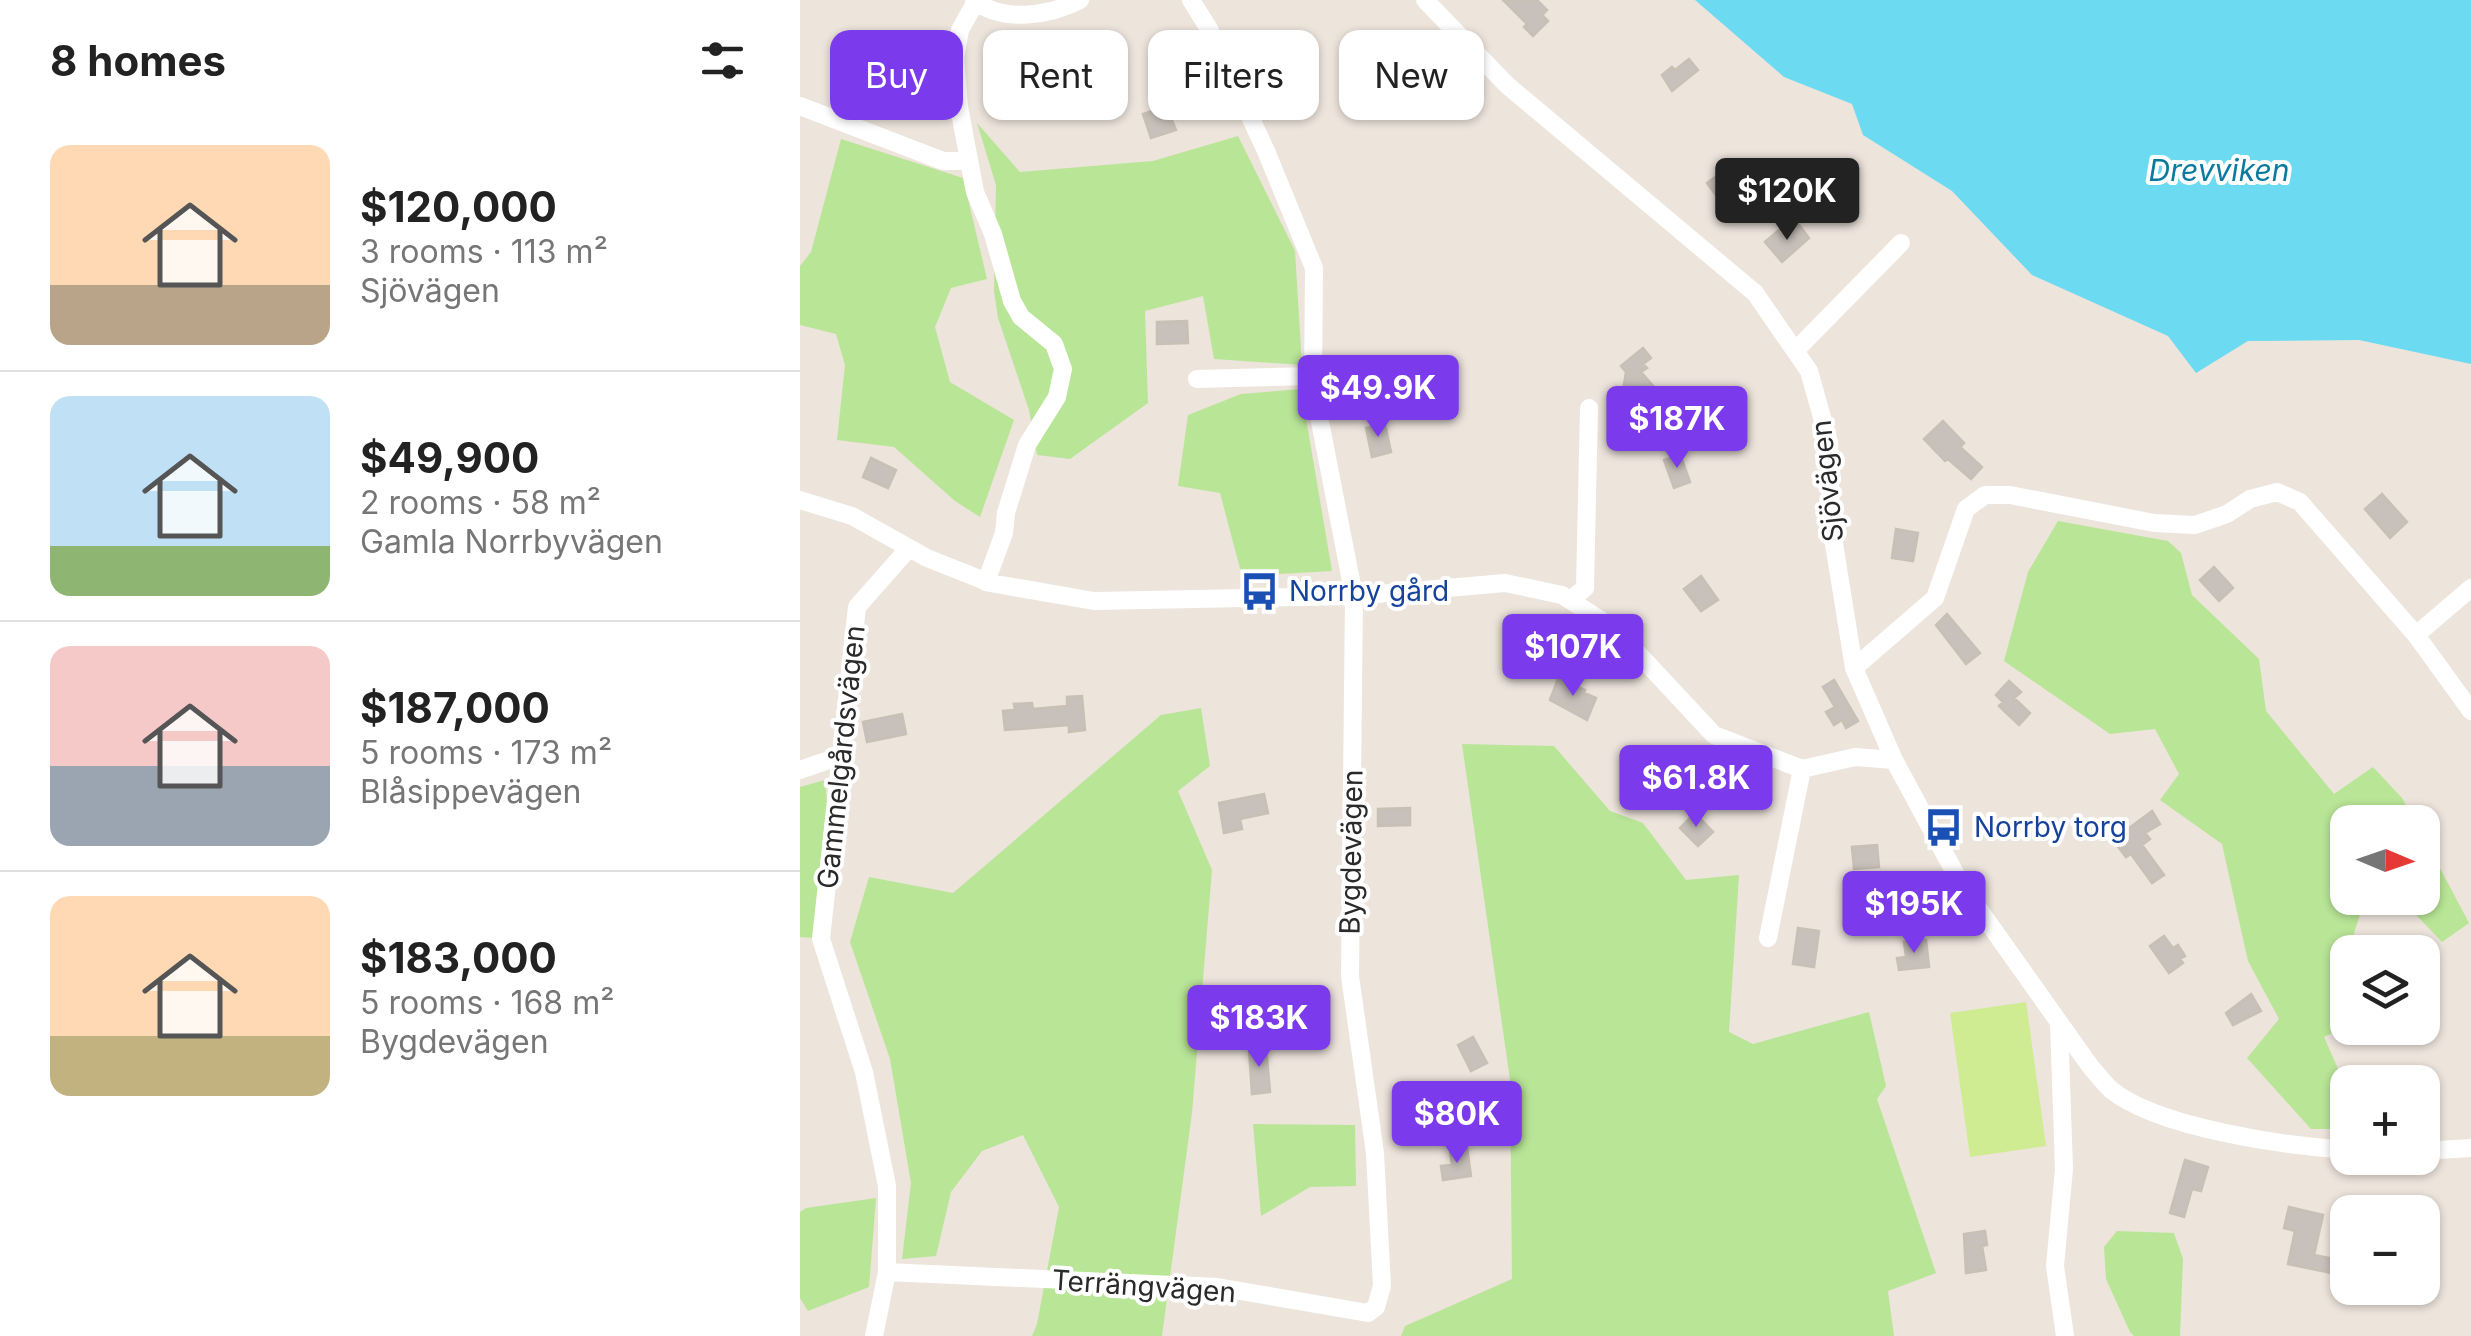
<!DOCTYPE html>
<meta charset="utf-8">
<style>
:root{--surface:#fff;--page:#f2f2f2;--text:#222;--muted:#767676;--line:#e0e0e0;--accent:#7c3aed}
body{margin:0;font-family:Inter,sans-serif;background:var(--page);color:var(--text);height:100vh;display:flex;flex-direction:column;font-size:38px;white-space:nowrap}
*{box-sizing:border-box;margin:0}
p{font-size:32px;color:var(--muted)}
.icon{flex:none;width:55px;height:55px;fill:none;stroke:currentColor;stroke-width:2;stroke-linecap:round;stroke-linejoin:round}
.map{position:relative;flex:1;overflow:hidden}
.drawer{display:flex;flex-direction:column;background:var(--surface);width:800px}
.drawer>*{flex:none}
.guide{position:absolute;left:30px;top:30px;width:950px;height:90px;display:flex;gap:20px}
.needle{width:65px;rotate:92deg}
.tools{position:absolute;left:1530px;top:805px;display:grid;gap:20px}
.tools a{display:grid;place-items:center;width:110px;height:110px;border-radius:20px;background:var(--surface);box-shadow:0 2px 8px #0004;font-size:50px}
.price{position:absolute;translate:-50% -85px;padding:0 22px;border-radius:10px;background:var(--accent);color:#fff;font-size:32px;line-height:65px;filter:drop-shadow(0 2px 5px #0008)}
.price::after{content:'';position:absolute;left:50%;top:60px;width:30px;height:22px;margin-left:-15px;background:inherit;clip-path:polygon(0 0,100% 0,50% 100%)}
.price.on{background:#222;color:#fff}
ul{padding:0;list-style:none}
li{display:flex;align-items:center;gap:30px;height:250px;padding:0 50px}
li+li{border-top:2px solid var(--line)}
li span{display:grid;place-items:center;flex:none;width:280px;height:200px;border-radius:20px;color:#555}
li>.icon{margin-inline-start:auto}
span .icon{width:120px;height:120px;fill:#fffc;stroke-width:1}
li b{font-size:42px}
h2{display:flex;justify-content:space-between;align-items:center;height:120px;padding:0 50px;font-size:42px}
.tag{padding:0 35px;border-radius:20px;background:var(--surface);box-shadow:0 2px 8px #0004;font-size:35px;line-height:90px}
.tag.on{background:var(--accent);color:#fff}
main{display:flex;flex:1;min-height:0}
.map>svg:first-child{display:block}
.green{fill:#b9e596}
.pitch{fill:#cfec92}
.water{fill:#6cdbf1}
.building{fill:#c8c1bb;stroke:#c8bfb5;stroke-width:2.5}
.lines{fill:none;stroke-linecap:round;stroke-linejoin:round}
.minor{stroke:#fff;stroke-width:18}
.labels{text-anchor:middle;stroke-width:8;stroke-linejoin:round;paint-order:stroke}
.street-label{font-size:28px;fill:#2a2a2a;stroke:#fff}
.transit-label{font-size:28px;fill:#164399;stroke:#fff;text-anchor:start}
.water-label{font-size:30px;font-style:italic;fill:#0a7a9e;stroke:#fff}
</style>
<main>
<section class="drawer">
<h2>8 homes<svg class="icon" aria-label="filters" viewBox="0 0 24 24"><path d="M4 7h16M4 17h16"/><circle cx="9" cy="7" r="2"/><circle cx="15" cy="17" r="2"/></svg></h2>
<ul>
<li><span style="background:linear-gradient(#ffd9b3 70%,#b9a48a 0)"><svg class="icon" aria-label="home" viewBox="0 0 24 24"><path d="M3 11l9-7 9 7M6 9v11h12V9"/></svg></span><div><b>$120,000</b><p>3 rooms · 113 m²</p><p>Sjövägen</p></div></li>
<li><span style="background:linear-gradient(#bfe0f5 75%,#8fb573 0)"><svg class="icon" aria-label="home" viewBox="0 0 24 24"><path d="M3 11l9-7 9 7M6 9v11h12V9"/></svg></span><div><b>$49,900</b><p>2 rooms · 58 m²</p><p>Gamla Norrbyvägen</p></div></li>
<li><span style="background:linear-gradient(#f6c9c9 60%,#9aa5b1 0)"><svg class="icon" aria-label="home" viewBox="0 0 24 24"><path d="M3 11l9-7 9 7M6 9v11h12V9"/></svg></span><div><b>$187,000</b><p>5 rooms · 173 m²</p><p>Blåsippevägen</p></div></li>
<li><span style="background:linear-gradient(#ffd9b3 70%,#c2b280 0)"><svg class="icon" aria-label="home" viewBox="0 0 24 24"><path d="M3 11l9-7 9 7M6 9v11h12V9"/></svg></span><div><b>$183,000</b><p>5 rooms · 168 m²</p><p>Bygdevägen</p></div></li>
</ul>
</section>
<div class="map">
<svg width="1671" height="1336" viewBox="0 0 1671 1336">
<rect width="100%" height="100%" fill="#ede4dc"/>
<path class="green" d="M177 123 220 172 353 161 438 136 495 251 502 365 414 359 403 296 345 311 348 403 270 459 237 455 229 410 198 318 194 291 196 185Z
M41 139 163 178 187 279 151 288 135 327 150 382 214 420 180 517 155 501 94 447 37 440 45 365 36 334 0 325V266L11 252Z
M501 389 532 571 442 576 420 493 378 486 388 415 441 394Z
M1258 521 1368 541 1381 553 1392 595 1459 659 1466 711 1534 794 1573 767 1602 798 1615 822H1548V898H1580L1563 905 1548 952 1547 1026 1524 1037 1547 1089V1129H1511L1447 1058 1479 1019 1448 961 1422 844 1360 800 1379 774 1355 729 1310 734 1204 661 1228 572Z
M401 708 410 766 378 791 412 870 392 1113 362 1336H232L237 1324 259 1207 223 1135 182 1151 151 1192 136 1256 102 1259 111 1183 90 1059 50 942 69 877 153 893 361 715Z
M662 744 754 746 810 811 843 823 886 880 939 875 929 1032 953 1044 1069 1012 1086 1086 1077 1099 1136 1273 1088 1291 1094 1336H601L605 1326 712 1279 710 1080Z
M25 780 28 813 14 938 0 937V787Z
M1623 836 1669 923 1642 942 1600 898H1622Z
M453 1124 555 1125 556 1186 510 1187 461 1216Z
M76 1198 69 1287 8 1311 0 1298V1212L6 1208Z
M1317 1231 1374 1233 1383 1259 1380 1336H1334L1330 1332 1306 1279 1304 1247Z"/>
<path class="pitch" d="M1226 1002 1246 1146 1170 1157 1150 1013Z"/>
<path class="water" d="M895 0H1671V364L1559 340 1448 341 1396 373 1368 336 1232 275 1152 191 1063 135 1052 104 984 77Z"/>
<path class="building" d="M703 0H737L747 10 742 15 748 21 733 36 724 27 727 24Z
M889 59 898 70 872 91 862 75 872 67 875 70Z
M221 74 227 83 255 78 258 91 209 103 204 78Z
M361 108 365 120 371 118 376 130 351 138 343 114Z
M922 172 926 176 929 173 941 189 922 203 907 183Z
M999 225 1009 238 982 262 965 242 979 230 985 237Z
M387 321 388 343 357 344V322Z
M843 348 851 358 843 364 847 368 841 372 854 387 841 399 822 397 826 372 821 366Z
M1143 421 1164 443 1160 447 1182 467 1171 479 1148 459 1145 461 1124 439Z
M585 424 591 452 572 457 566 428Z
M880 454 890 482 874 488 864 460Z
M71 458 96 470 88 488 63 477Z
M1582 494 1607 522 1590 538 1565 509Z
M1096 529 1118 533 1113 561 1092 558Z
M1414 567 1433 588 1419 601 1400 580Z
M901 576 918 600 901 611 884 589Z
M1147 614 1180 653 1166 664 1136 625Z
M758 679 785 690 784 693 796 698 787 720 750 700Z
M1034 680 1058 721 1046 728 1042 720 1034 725 1026 712 1035 707 1023 687Z
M1209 681 1221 692 1214 698 1230 713 1219 725 1199 706 1203 702 1196 695Z
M282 696 285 730 269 732V725L205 730 203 711 215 710 214 704 232 703 233 709 267 706V697Z
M102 714 106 734 67 742 63 722Z
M464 794 468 813 440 819 442 829 424 833 419 803Z
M610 808V825L578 826V809Z
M1352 811 1360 824 1345 833 1350 839 1342 845 1364 875 1352 883 1331 854 1326 857 1313 840Z
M895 813 913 832 898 846 880 828Z
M1077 845 1079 867 1054 869 1052 847Z
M998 928 1019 931 1014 967 993 964Z
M1364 936 1373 948 1378 945 1385 956 1380 959 1383 963 1369 973 1350 946Z
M1126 940 1129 967 1099 970 1097 958 1106 957 1104 942Z
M1451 994 1461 1011 1433 1025 1426 1013Z
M673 1037 687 1063 671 1071 658 1045Z
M466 1046 470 1092 452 1094 449 1049Z
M667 1148 671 1176 643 1180 641 1166 652 1165 650 1151Z
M1385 1160 1408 1167 1401 1191 1392 1189 1384 1217 1370 1213Z
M1489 1207 1523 1215 1514 1255 1544 1261 1541 1275 1488 1264 1495 1231 1484 1228Z
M1185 1231 1187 1245 1182 1246 1186 1270 1166 1273 1164 1234Z"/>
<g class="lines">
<path class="minor" d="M174 0C202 23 249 16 280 0
M625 0 707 85 955 293 1009 371 1029 442 1031 525 1054 668 1094 760
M175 3 160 30 155 58 159 107 175 192 193 234 212 301 221 317 254 344 263 369 257 397 227 445 206 513 204 533 186 582
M0 106 143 161H168
M995 351 1101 243
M397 379 513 376
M0 500 52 516 127 558 190 583 294 601 554 596 705 583 762 595 816 630 914 735 1002 769 1055 757 1094 760 1161 884 1290 1066C1296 1073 1303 1082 1310 1089 1357 1128 1486 1146 1548 1150
M770 600 785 588 789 408
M1616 635 1671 588
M1054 668 1135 598 1166 509 1185 495H1210L1354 523 1395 525 1427 514 1450 499 1477 492 1500 502 1506 509 1616 635 1671 711
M0 770 43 755
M968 938 1002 769
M1259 1023 1264 1169 1255 1266 1265 1336
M1622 1151 1671 1148
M87 1272 417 1287 568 1313 576 1307 582 1286 575 1153 550 976 554 596 513 386 514 268 466 151 409 29 391 0
M74 1336 87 1272V1186L64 1072 21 939 57 607 109 548"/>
</g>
<defs>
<symbol id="bus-bare" viewBox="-9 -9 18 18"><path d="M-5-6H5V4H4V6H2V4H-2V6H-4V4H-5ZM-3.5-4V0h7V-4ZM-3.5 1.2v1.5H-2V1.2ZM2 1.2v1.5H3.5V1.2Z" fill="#1a4fb4" stroke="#fff" stroke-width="2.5" paint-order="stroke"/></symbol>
</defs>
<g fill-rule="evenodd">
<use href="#bus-bare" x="432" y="564" width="55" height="55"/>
<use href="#bus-bare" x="1116" y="800" width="55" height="55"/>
</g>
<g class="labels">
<g class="street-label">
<text transform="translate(1027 481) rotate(-96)" y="10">Sjövägen</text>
<text transform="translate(41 757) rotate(-84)" y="10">Gammelgårdsvägen</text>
<text transform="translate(551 852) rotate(-89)" y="10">Bygdevägen</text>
<text transform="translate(344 1286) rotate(4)" y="10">Terrängvägen</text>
</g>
<g class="transit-label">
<text x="489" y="601">Norrby gård</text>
<text x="1174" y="837">Norrby torg</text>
</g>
<g class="water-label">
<text x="1419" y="181">Drevviken</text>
</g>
</g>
</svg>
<div class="tools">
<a><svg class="needle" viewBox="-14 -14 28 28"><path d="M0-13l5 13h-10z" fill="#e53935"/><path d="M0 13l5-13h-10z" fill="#767676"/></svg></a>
<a><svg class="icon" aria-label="layers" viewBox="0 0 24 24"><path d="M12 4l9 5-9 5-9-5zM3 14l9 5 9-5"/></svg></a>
<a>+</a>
<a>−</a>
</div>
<b class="price on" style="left:987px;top:243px">$120K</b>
<b class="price" style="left:578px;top:440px">$49.9K</b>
<b class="price" style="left:877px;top:471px">$187K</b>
<b class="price" style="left:773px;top:699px">$107K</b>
<b class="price" style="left:896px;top:830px">$61.8K</b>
<b class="price" style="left:1114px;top:956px">$195K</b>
<b class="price" style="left:459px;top:1070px">$183K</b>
<b class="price" style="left:657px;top:1166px">$80K</b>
<div class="guide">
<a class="tag on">Buy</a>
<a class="tag">Rent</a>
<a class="tag">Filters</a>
<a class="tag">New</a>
</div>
</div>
</main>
